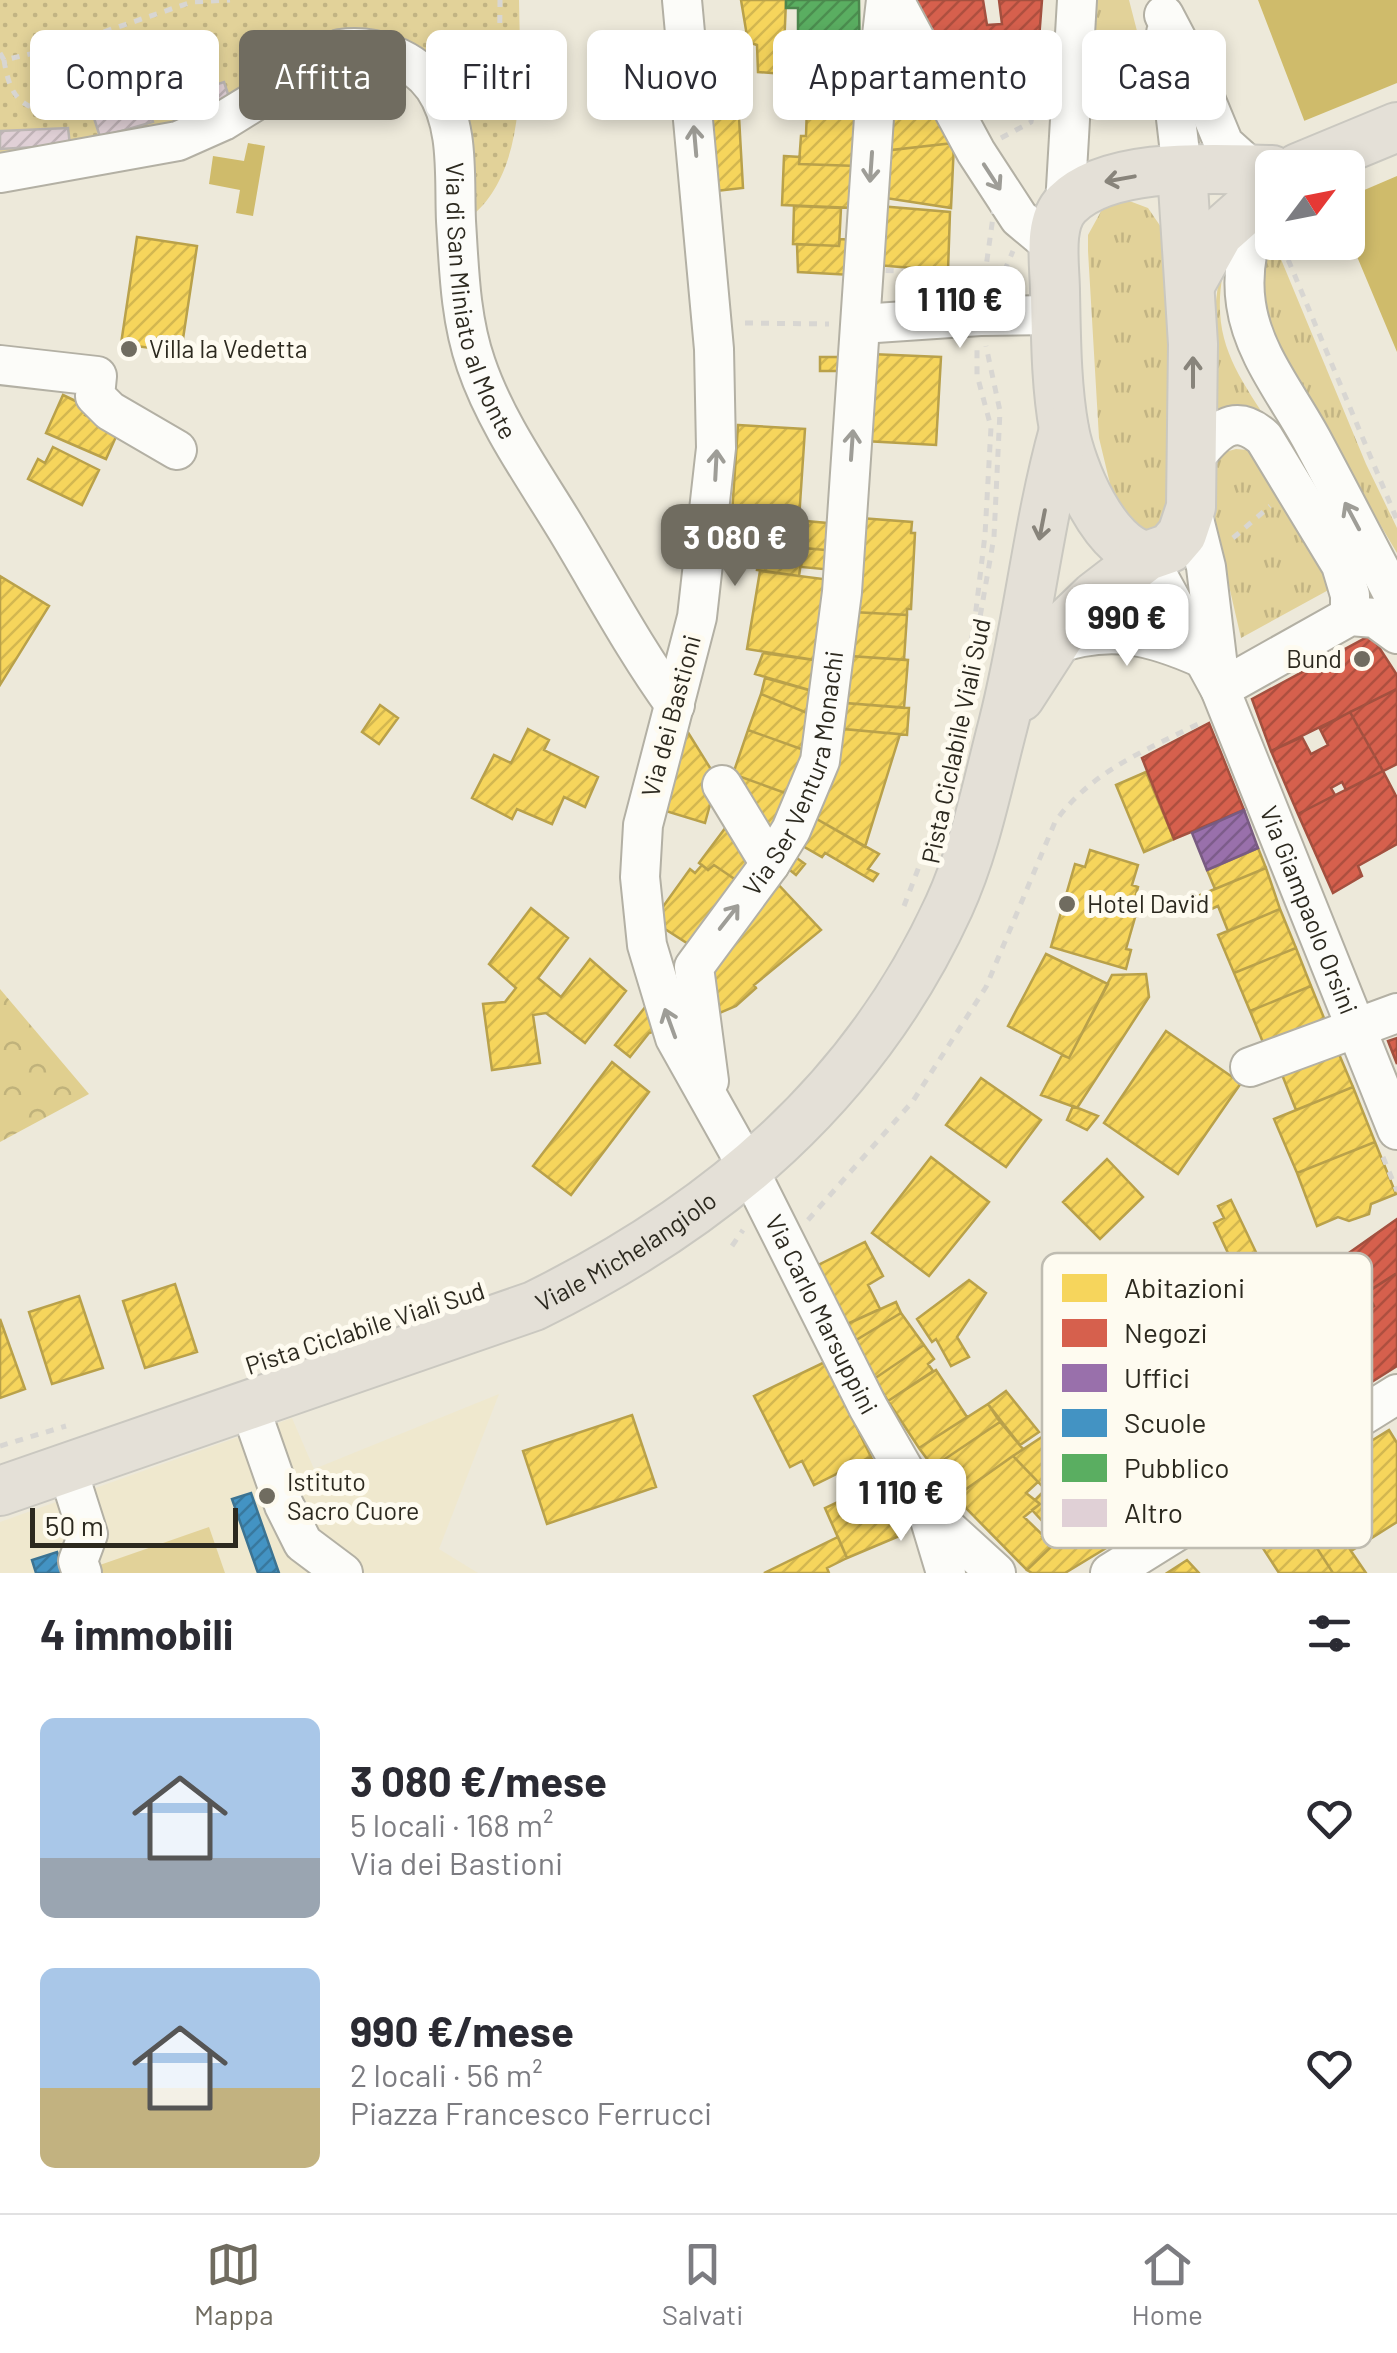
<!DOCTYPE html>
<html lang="it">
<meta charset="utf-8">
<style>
:root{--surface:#fff;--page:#f7f7f7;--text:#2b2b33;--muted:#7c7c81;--line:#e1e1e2;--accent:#706c60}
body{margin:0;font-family:Barlow,sans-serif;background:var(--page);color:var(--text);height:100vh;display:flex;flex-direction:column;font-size:38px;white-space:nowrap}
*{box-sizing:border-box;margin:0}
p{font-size:32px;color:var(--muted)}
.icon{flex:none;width:55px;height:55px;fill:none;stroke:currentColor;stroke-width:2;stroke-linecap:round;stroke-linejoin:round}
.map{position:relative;height:1573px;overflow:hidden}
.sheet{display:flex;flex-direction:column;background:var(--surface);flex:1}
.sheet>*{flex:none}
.guide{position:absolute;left:30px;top:30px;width:1338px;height:90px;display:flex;gap:20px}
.needle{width:65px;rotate:58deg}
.controls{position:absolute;left:1255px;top:150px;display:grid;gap:20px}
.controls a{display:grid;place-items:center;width:110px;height:110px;border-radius:15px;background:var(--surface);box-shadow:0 5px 15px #0003;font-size:50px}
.scale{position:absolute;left:30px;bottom:25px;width:208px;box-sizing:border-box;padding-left:10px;border:5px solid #2c291f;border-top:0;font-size:28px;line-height:35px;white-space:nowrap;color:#2c291f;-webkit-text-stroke:8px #fefbf0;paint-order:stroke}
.price{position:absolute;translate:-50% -85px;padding:0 22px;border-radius:20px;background:#fff;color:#222;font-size:32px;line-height:65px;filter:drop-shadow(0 2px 5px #0008)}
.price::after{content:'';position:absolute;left:50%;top:60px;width:30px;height:22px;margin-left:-15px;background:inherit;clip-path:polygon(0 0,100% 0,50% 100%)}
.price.on{background:var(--accent);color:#fff}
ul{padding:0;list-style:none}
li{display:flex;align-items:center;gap:30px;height:250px;padding:0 40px}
li span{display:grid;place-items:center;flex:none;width:280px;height:200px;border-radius:15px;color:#555}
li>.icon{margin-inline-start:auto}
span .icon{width:120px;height:120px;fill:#fffc;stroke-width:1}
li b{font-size:42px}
h2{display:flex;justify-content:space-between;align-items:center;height:120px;padding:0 40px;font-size:42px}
.pill{padding:0 35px;border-radius:15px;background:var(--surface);box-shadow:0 5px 15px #0003;font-size:35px;line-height:90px}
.pill.on{background:var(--accent);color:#fff}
.tab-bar{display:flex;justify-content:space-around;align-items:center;height:140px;border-top:2px solid var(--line);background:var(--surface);font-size:28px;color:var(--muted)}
.tab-bar a{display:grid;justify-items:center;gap:5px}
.tab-bar .on{color:var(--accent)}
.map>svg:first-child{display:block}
.built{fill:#efe8ce}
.grass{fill:url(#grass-tufts)}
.forest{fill:url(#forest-crowns)}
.park{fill:url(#park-dots)}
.garden{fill:#e2d299}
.water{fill:#cfbb6b}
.pier{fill:#ede9da}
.homes{fill:url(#homes-hatch);stroke:#b9a14a;stroke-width:2.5}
.shops{fill:url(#shops-hatch);stroke:#a3503f;stroke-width:2.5}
.offices{fill:url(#offices-hatch);stroke:#785b81;stroke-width:2.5}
.schools{fill:url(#schools-hatch);stroke:#3c7392;stroke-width:2.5}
.public{fill:url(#public-hatch);stroke:#4c864d;stroke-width:2.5}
.building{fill:url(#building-hatch);stroke:#bdb7b4;stroke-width:2.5}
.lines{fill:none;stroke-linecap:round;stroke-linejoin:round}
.minor-casing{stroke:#b3b0a4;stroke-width:42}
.major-casing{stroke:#cac8c0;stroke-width:52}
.path{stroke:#d8d6d2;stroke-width:5;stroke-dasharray:8 8;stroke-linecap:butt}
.minor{stroke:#fcfcf9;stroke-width:38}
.major{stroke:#e4e0d7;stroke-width:48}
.oneway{stroke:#9e9d97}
.oneway2{stroke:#88847b}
.poi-dot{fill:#706c60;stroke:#fefbf0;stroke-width:4}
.labels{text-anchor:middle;stroke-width:10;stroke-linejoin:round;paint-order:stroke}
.street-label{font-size:25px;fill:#2c291f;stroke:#fefbf0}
.poi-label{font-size:25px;fill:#2c291f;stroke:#fefbf0;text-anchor:start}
.key{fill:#fefbf0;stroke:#bfbcb1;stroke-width:2.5}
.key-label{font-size:28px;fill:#2c291f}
</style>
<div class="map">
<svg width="1397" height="1573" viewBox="0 0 1397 1573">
<defs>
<pattern id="grass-tufts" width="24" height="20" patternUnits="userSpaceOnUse" patternTransform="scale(2.5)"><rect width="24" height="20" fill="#e2d299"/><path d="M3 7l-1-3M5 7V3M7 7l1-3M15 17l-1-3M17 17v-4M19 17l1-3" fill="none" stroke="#c2b483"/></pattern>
<pattern id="forest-crowns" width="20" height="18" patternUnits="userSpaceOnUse" patternTransform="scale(2.5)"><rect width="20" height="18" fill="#e0cf8f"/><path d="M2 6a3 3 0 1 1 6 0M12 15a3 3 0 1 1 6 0" fill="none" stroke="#c0b27b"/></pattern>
<pattern id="park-dots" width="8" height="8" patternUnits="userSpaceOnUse" patternTransform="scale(2.5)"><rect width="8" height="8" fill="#e2d299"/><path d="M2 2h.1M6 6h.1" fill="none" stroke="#c2b483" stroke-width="1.8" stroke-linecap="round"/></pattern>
<pattern id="homes-hatch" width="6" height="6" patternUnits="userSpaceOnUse" patternTransform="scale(2.5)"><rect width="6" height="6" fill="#f6d55c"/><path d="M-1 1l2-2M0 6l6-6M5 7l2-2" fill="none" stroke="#d3b750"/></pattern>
<pattern id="shops-hatch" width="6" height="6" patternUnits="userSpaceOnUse" patternTransform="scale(2.5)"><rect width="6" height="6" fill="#d6604d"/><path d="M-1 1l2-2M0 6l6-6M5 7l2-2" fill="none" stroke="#ae4f3f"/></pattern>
<pattern id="offices-hatch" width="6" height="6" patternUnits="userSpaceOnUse" patternTransform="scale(2.5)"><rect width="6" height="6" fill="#9970ab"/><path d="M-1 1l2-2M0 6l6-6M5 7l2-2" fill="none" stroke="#7d5c8b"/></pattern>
<pattern id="schools-hatch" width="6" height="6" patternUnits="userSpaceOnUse" patternTransform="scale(2.5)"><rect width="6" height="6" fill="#4393c3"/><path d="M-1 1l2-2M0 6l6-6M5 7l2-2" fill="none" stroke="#38789e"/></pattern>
<pattern id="public-hatch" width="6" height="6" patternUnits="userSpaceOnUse" patternTransform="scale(2.5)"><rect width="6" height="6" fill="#5aae61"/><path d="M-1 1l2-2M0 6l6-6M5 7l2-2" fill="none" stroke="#4b8e4f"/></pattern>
<pattern id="building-hatch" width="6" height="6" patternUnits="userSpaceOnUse" patternTransform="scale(2.5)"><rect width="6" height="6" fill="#e0d0d6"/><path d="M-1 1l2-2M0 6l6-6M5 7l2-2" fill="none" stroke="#c0b3b7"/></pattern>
</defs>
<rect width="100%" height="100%" fill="#ede9da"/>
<path class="built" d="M499 1394 439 1549 478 1573H0V1522L292 1418 314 1469Z"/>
<path class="grass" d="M1095 0H1129L1152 89 1094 94Z
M1124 199 1148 208 1163 230 1174 351 1167 521 1147 531 1138 527 1112 492 1099 438 1088 251V235L1104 206Z
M1268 228 1366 464 1397 528V553L1263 327 1255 303Z
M1223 273C1210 342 1239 376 1274 431L1212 420 1214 317 1219 277Z
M1236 449 1247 450 1264 466 1334 587 1241 638 1207 490 1215 461 1225 452Z"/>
<path class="forest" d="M0 989 89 1094 0 1142Z"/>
<path class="park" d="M0 0H519C520 69 529 173 468 219L464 142 385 40 220 114 0 166Z"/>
<path class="garden" d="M209 1527 225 1573H100L97 1566Z"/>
<path class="water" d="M1258 0H1397V352L1348 235V168L1322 167Z
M248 143 265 146 253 216 236 213 240 190 209 184 213 156 244 161Z"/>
<path class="pier" d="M1397 83V176L1348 197V168H1316L1299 123Z"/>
<path class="homes" d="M741 0H786L783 74 758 72 757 45 748 42Z
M910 54 954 143 883 151 888 56Z
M704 62 736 64 743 188 715 191Z
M803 79 860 81 857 166 799 164 801 136H806L807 106H802Z
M954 143 951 208 879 197 883 151Z
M784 156 800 157 799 164 857 166 856 208 782 205Z
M794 206 841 208 839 246 793 244Z
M879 206 950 212 948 271 877 265Z
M137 237 197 246 181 352 121 344Z
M840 239 852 240V275L798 272 797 244 839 246Z
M870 354 941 357 936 445 865 441Z
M820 357H845L844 371H820Z
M63 395 88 407 85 415 119 430 106 459 46 433Z
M738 425 805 429 799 519 732 514Z
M53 447 99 470 82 505 28 479 38 459 45 463Z
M860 518 912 522 911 533H915L911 609H907V615L853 612Z
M806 521 838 524 836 551 804 548Z
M739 532 804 542 799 576 757 570 760 549 737 545Z
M804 548 836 551 833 570 801 567Z
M760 571 831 580 821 661 747 649Z
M0 576 49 606 0 685Z
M853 612 907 615 904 660 850 656Z
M763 653 821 661 816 692 755 674Z
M850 656 908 660 904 708 846 703Z
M765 678 816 692 812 715 761 694Z
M761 694 812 715 804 750 748 730Z
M846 703 909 708 907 735 844 729Z
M380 705 398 718 379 744 362 732Z
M684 726 717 779 705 823 659 809Z
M528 729 549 740 544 750 598 777 585 807 564 797 552 824 517 809 512 819 472 798 494 755 511 763Z
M844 729 900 734 865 847 815 818 830 785Z
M748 730 804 750 788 794 733 774Z
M1146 772 1174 839 1144 852 1116 785Z
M733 774 788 794 767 839Z
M735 815 759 852 739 882 714 865 708 870 699 863Z
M815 818 879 854 868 869 878 874 873 881 825 853 822 857 801 845Z
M1258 848 1266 868 1215 889 1207 870Z
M1090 850 1138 865 1132 885 1138 887 1131 912 1136 914 1126 949 1131 950 1126 969 1051 947 1075 864 1085 867Z
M794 856 805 864 796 875 786 867Z
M702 865 708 870 714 865 739 882 693 947 665 929 662 908 690 869 695 873Z
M1266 868 1280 909 1228 931 1218 906 1200 914 1193 898Z
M775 881 821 930 754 985 756 988 736 1006 715 1015 711 958Z
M531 908 568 938 538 978 561 997 590 959 626 991 585 1043 546 1013 533 1015 540 1063 492 1070 483 1004 505 1002 516 988 489 964Z
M1280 909 1296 948 1234 973 1218 935Z
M1296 948 1311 986 1250 1011 1234 973Z
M1046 954 1108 984 1069 1058 1008 1026Z
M1146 974 1149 997 1077 1108 1041 1095 1062 1055 1069 1058 1112 975Z
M1311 986 1328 1028 1267 1052 1250 1011Z
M650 1001 660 1030 649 1033 630 1057 615 1045Z
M1166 1031 1241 1083 1178 1174 1104 1123Z
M1333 1040 1353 1087 1296 1110 1277 1062Z
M612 1062 649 1092 571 1195 533 1166Z
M981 1078 1041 1120 1006 1167 946 1125Z
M1353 1087 1375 1142 1297 1173 1274 1119Z
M1073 1106 1098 1116 1087 1130 1067 1120Z
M1375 1142 1396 1194 1371 1204 1369 1214 1349 1221 1338 1217 1317 1226 1297 1173Z
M931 1157 989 1202 929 1276 872 1233Z
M1107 1159 1143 1197 1100 1239 1063 1202Z
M1231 1200 1265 1271 1249 1278 1243 1264 1235 1268 1214 1223 1224 1218 1218 1206Z
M865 1242 883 1276 868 1285 880 1309 845 1325 814 1267Z
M969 1280 986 1293 957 1337 969 1357 951 1366 936 1339 932 1342 917 1319Z
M175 1284 197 1352 145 1368 123 1301Z
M79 1296 103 1368 52 1384 29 1312Z
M896 1302 901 1313 853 1342 845 1325Z
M901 1313 924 1345 874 1379 853 1342Z
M0 1319 25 1389 0 1398Z
M924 1345 934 1359 928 1364 933 1371 888 1401 874 1379Z
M825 1362 871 1457 814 1485 802 1461 790 1467 754 1396Z
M936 1370 967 1417 919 1448 888 1401Z
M1006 1391 1039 1432 1020 1445 988 1404Z
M988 1404 1000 1422 933 1467 919 1448Z
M632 1415 656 1487 547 1524 523 1451Z
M1074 1416 1092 1440 1060 1463 1066 1469 1045 1489 1013 1456Z
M1000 1422 1023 1449 955 1497 933 1467Z
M1389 1430 1397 1443V1522L1351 1551 1307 1481Z
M1013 1456 1038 1482 1026 1493 1040 1504 1024 1517 1053 1545 1027 1570 955 1497Z
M871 1457 882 1481 862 1491 851 1466Z
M1063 1472 1091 1507 1057 1537 1032 1510 1040 1504 1035 1500Z
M882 1481 904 1534 847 1558 825 1508Z
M1285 1498 1313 1542 1333 1573H1279L1246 1522Z
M1091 1507 1121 1539 1065 1573H1032L1027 1570 1053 1545 1042 1536 1050 1529 1057 1537Z
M1336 1527 1351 1551 1366 1573H1333L1313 1542Z
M838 1537 847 1558 827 1568 829 1573H764Z
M1187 1560 1199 1573H1167Z"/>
<path class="shops" d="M915 0H983L987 25 1002 24 999 0H1042L1038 52 950 82Z
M1371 635 1397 675V689L1271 751 1252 699Z
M1397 689V764L1383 771 1350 712Z
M1350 712 1383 771 1346 790 1342 782 1331 788 1335 795 1298 814 1271 751 1302 737 1311 754 1328 745 1320 729Z
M1209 723 1244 810 1174 839 1142 758Z
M1383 771 1397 798V844L1358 866 1362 876 1333 893 1298 814Z
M1397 1038V1064L1388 1041Z
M1397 1219V1273L1331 1316 1320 1300 1356 1277 1343 1257Z
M1397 1273V1366L1370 1383 1337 1330 1310 1346 1302 1333 1349 1304 1357 1316 1374 1306 1367 1292Z"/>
<path class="offices" d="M1244 810 1258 848 1207 870 1192 833Z"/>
<path class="schools" d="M251 1493 279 1573H258L232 1499Z
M57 1552 64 1573H36L32 1560Z"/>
<path class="public" d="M786 0H859L860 81 803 79 783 74 786 43H798V8H786Z"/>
<path class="building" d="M224 82 230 100 198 110 193 92Z
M147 103 153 122 100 137 94 118Z
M68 128 70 145 0 149V131Z"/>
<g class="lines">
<defs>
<g id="minor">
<path id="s1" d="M682 0 714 349 716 448 697 617 643 825 640 877 647 945 675 1038 749 1170 868 1407 927 1510 946 1573"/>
<path d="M894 0 976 152 1019 218 1055 248"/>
<path d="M1164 15 1195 74 1224 144 1253 170"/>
<path d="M1166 33 1182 170"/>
<path id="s2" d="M0 173 178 141 223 121 340 49C375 44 413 58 434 87 460 125 454 177 456 221 459 268 460 318 476 364 496 423 535 477 567 530 602 588 635 650 675 705"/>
<path d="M1264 192C1252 229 1240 265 1246 304 1253 354 1289 397 1312 440 1341 494 1369 548 1397 602"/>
<path d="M1065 205 1077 0"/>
<path d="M861 324 980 316 1056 315"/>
<path d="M0 365 97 376 95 396 110 411 177 450"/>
<path d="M1192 461C1213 435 1232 409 1264 438L1341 565 1350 595V616"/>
<path d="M1191 507 1206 567 1218 667"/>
<path id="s3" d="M1147 556 1220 689 1397 1130"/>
<path d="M1050 646C1108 625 1149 634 1204 659"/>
<path d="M1220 689 1350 616 1375 618 1397 634"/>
<path d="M722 785 770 864"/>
<path d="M1250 1067 1397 1013"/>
<path id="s4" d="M709 1081 694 967 770 864 791 830 820 761 842 592 876 88 886 0"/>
<path d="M249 1405 284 1505 303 1543 343 1573"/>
<path d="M67 1468 88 1534 78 1561 82 1573"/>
<path d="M928 1511 996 1573"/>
<path d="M1110 1573 1397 1394"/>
</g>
<g id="major">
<path d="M1298 168 1397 127"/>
<path d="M1191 283 1219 233 1272 186"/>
<path d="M1147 556C1104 549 1071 468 1064 429 1056 385 1056 337 1055 292 1055 266 1047 224 1067 204 1110 161 1215 169 1272 170"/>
<path d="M1020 697 1069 621 1095 596 1147 556 1170 548 1182 534 1191 507 1193 344 1182 170"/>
<path id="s5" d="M0 1491 534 1306C715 1217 863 1094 949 906 975 849 987 786 1003 725 1028 628 1037 527 1064 430"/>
</g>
</defs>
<use href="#minor" class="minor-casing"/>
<use href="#major" class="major-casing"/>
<path class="path" d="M910 51 964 160 994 210 985 274 873 270V211L887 54Z
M0 53 4 60 56 48 192 2 230 0
M4 60C12 111 31 109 77 116
M1104 99 1143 96
M499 119 500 0
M1001 138 1031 122 1037 83
M1282 245 1397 520
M998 286 1013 251
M745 323 829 324
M1233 538 1270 506
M961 726 994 537 1000 411 986 346
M904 906 931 835 959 717 975 618 985 535 991 427 977 375V349
M1383 1157 1397 1191
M808 1220 913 1101 986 987 1055 822C1092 770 1147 750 1202 722
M732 1246 743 1230
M0 1446 66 1426"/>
<use href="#minor" class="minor"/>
<use href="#major" class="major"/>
</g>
<defs><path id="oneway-shaft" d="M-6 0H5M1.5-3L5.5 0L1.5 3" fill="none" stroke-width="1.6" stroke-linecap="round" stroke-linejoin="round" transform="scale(2.5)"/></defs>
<g class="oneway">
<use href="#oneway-shaft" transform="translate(695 141) rotate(-95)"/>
<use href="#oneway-shaft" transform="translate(871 167) rotate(94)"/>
<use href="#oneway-shaft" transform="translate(992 177) rotate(57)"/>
<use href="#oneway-shaft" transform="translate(852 445) rotate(-86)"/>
<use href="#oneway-shaft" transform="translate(716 465) rotate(-87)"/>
<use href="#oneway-shaft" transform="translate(1352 516) rotate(-118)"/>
<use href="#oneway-shaft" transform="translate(729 917) rotate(-52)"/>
<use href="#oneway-shaft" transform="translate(670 1023) rotate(-110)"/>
</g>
<g class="oneway2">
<use href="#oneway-shaft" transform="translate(1120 179) rotate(170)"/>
<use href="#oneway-shaft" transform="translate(1193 372) rotate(-90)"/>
<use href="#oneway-shaft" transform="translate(1042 525) rotate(101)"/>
</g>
<g class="poi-dot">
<circle cx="129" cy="349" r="10"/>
<circle cx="1362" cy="659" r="10"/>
<circle cx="1067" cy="904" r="10"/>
<circle cx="267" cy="1496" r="10"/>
</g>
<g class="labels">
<g class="street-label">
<text dy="9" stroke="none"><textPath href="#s2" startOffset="695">Via di San Miniato al Monte</textPath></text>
<text transform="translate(671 716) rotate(-75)" y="9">Via dei Bastioni</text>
<text transform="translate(956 741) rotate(-78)" y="9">Pista Ciclabile Viali Sud</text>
<text dy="9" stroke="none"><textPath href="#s4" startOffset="338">Via Ser Ventura Monachi</textPath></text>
<text dy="9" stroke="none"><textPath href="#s3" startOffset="390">Via Giampaolo Orsini</textPath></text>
<text dy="9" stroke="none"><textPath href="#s5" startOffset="672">Viale Michelangiolo</textPath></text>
<text dy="9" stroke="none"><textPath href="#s1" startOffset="1365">Via Carlo Marsuppini</textPath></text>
<text transform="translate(365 1328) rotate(-18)" y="9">Pista Ciclabile Viali Sud</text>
</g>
<g class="poi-label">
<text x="149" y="358">Villa la Vedetta</text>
<text x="1342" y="668" text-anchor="end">Bund</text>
<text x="1087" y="913">Hotel David</text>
<text x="287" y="1491">Istituto<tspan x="287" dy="29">Sacro Cuore</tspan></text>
</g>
</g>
<rect x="1042" y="1253" width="330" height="295" rx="15" class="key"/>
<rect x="1062" y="1274" width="45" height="28" fill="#f6d55c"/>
<rect x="1062" y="1319" width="45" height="28" fill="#d6604d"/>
<rect x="1062" y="1364" width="45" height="28" fill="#9970ab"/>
<rect x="1062" y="1409" width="45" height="28" fill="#4393c3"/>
<rect x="1062" y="1454" width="45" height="28" fill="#5aae61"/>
<rect x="1062" y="1499" width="45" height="28" fill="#e0d0d6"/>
<g class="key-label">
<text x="1124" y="1298">Abitazioni</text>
<text x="1124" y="1343">Negozi</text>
<text x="1124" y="1388">Uffici</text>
<text x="1124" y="1433">Scuole</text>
<text x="1124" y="1478">Pubblico</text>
<text x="1124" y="1523">Altro</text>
</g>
</svg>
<div class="controls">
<a><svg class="needle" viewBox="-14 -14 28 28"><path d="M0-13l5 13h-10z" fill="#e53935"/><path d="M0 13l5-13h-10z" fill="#7c7c81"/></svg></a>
</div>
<div class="scale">50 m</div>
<b class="price" style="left:960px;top:351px">1 110 €</b>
<b class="price on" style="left:735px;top:589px">3 080 €</b>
<b class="price" style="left:1127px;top:669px">990 €</b>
<b class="price" style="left:901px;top:1544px">1 110 €</b>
<div class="guide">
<a class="pill">Compra</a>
<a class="pill on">Affitta</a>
<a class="pill">Filtri</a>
<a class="pill">Nuovo</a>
<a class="pill">Appartamento</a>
<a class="pill">Casa</a>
</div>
</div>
<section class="sheet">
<h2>4 immobili<svg class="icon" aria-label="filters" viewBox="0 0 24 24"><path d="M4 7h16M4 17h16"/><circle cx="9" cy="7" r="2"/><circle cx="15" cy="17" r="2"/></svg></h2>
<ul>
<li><span style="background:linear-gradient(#a9c7e8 70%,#9aa5b1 0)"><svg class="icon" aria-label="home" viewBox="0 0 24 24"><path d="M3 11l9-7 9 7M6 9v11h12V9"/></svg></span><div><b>3 080 €/mese</b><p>5 locali · 168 m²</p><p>Via dei Bastioni</p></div><svg class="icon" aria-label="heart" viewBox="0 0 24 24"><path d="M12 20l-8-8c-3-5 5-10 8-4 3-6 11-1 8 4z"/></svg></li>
<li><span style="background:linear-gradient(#a9c7e8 60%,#c2b280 0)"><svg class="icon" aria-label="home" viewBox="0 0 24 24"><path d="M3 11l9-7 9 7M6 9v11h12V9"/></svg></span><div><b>990 €/mese</b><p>2 locali · 56 m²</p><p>Piazza Francesco Ferrucci</p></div><svg class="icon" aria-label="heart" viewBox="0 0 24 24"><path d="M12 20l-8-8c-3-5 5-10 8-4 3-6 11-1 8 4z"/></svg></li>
</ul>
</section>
<nav class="tab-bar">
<a class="on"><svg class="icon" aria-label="map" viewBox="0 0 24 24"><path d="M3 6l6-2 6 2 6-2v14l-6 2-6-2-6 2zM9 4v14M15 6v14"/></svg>Mappa</a>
<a><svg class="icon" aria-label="saved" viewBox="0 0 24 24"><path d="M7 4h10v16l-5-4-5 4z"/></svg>Salvati</a>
<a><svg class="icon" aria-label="home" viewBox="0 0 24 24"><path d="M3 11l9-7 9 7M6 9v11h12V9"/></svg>Home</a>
</nav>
